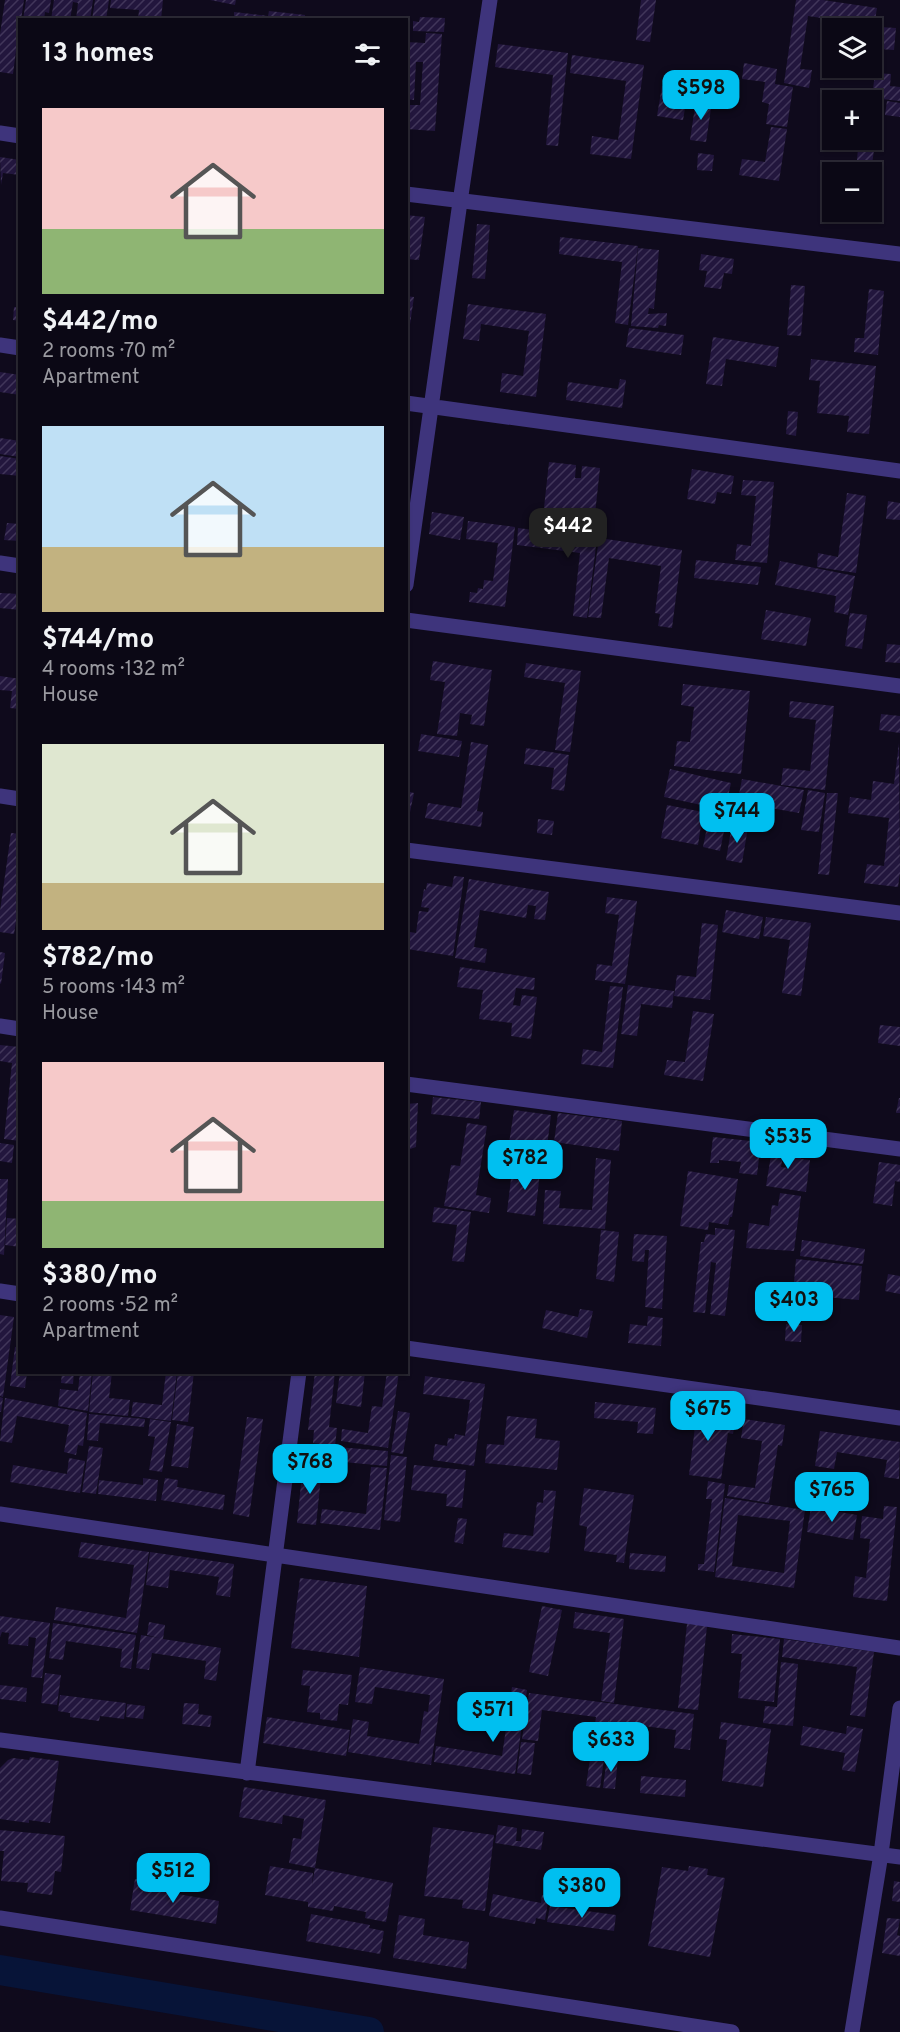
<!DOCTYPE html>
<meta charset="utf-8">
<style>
:root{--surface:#0b0815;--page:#14111e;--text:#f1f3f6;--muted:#9a9aa0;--line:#2b2934;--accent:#00bff0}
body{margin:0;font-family:Overpass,sans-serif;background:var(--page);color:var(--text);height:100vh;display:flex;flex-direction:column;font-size:22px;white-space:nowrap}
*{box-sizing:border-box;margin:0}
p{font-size:20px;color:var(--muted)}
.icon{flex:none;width:33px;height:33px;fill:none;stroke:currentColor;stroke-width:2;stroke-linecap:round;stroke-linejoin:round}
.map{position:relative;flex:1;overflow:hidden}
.drawer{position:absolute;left:18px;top:18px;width:390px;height:1356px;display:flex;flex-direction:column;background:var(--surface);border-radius:0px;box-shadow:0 2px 4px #0004,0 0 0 2px var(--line)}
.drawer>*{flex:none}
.controls{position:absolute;left:822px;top:18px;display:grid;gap:12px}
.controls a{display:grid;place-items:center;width:60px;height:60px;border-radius:0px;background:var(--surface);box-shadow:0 2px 4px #0004,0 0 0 2px var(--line);font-size:30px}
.price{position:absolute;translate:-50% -51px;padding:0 14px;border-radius:12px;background:var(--accent);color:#111;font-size:20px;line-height:39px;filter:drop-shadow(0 2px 3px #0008)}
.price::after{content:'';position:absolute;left:50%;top:36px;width:18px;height:14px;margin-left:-9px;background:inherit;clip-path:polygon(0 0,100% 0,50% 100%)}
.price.active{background:#222;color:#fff}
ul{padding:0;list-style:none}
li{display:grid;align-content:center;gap:12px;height:318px;padding:0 24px}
li span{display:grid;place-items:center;height:186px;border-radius:0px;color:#555}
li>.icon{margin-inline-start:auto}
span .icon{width:108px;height:108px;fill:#fffc;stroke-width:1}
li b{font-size:26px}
h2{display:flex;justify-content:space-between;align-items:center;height:72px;padding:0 24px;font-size:26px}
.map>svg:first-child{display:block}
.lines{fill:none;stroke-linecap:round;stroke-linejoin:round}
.canal{stroke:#071438;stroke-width:30}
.building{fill:url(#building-hatch);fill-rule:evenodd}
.minor{stroke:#3e347c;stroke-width:15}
</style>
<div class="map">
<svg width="900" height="2032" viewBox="0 0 900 2032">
<defs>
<pattern id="building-hatch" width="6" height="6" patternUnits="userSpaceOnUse" patternTransform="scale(1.5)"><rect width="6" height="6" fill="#22163d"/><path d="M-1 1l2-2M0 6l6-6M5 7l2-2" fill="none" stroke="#41365a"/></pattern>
</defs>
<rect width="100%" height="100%" fill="#0f0a1c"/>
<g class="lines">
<path class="canal" d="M0 1970 369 2032"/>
</g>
<path class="building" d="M5 0H24L21 20H20L13 74 0 72V34Z
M26 0H51L49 13 45 12 44 20H23Z
M54 0H93L90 20H76L78 3 73 2 70 20H51Z
M95 0H109L106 20H92Z
M111 0H163L161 20H138L139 10 110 8Z
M210 0H236L235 5Z
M641 0H656L650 42 636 40Z
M796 0H823L877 8 873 33 872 28H860L861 24 808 16 800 69 812 70 809 88 784 83Z
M269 11 305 15V20H234V12L268 16Z
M420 17 445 18 444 32 413 31V21L419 22Z
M880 27 896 28 894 50 878 49Z
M426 33 442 34 435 131 406 129V105H420L423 62H416L414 100 406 99V42L425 43Z
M498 44 568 53 558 146 546 145 553 75 495 67Z
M18 55H20V73L16 72Z
M572 55 644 65 631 159 590 154 592 136 618 140 626 81 570 73Z
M744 63 777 69 775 84 793 87 787 127 766 124 769 104 762 102 765 82 742 79Z
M875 73 891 74 890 86 900 87V101L872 98Z
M662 86 688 91 683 120 657 116Z
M696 100 712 102 706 142 690 140Z
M887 101 900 103V117L885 115Z
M771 127 787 129 779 181 739 175 742 159 765 162Z
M858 148 874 150 871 172H856Z
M698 153 714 155 712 171 697 170Z
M0 157 20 160V175L3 173 1 185Z
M406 215 425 217 419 260 406 259Z
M477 224 490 225 485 279 472 278Z
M560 237 638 246 628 325 615 323 622 262 559 254Z
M638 248 659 250 654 309 649 308 648 314 667 313 666 326 659 325 658 328 631 326Z
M701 254 734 259 732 274 724 273 721 289 704 287 707 271 699 270Z
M791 285 805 286 801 336 787 335Z
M869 289 884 291 878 355 854 352 855 338H864Z
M406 296 414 297 408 338H406Z
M468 304 546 314 536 397 500 392 502 373 523 376 529 331 481 324 479 341 463 339Z
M14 307H20V321L13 320Z
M629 328 684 335 681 355 626 347Z
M713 337 779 347 776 367 726 359 722 386 706 384Z
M811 359 876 366 869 434 847 432 849 416 817 413 820 381 809 380Z
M0 372 20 375V395L0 392Z
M620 379 626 380 622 408 566 400 568 382 618 389Z
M788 411 798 412 796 436 786 434Z
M0 438 20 441V457L0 454Z
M0 456 20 459V476L0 474Z
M549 462 576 465 575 478H581L582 466 600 468 593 532 542 526Z
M692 469 734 476 731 494 717 492 715 504 687 499Z
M743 480 774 482 767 563 735 560 737 544 751 546 756 496 741 495Z
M847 493 866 496 856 573 817 567 818 553 838 557Z
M888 501 900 503V520L886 519Z
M432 512 464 517 460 540 429 534Z
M468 521 515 527 505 607 469 602 470 592 477 593 478 588 483 589 484 580 493 581 498 543 466 539Z
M7 523 20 524V541L4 540Z
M518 528 597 538 587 618 573 616 580 553 517 545Z
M599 538 682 550 672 628 658 626 660 614 655 613 661 566 609 558 601 618 588 617Z
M696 560 761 567 758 585 694 578Z
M780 561 855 576 848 615 834 612 836 596 775 585Z
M0 593 20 594V610L0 608Z
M766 610 811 618 806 646 761 639Z
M850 613 867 615 862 649 845 646Z
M887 644 900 645V663L885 662Z
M433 661 492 670 484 726 470 724 472 715 460 713 457 736 437 734 445 682 430 680Z
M526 663 581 671 570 752 555 750 565 683 524 677Z
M0 676 20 679V709L10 708 12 691 0 690Z
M683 684 750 691 741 774 674 766 677 741 690 742 694 707 681 705Z
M790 701 834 706 825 790 781 785 783 768 810 771 816 720 789 717Z
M881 714 900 716V733L879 730Z
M421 734 462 741 459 757 418 751Z
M471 742 488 745 477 811 483 812 481 827 425 818 428 803 461 808Z
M899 743 900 873 898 887 864 883 867 864 884 866 889 818 848 813 850 797 871 800 873 781 894 784Z
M526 748 569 755 564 791 551 789 554 768 524 764Z
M670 769 731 783 725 810 664 797Z
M742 779 804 790 799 813 753 805 750 823 734 820Z
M808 790 825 793 819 832 801 830Z
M406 791 414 793 409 817 406 816Z
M827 793H838L829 875 818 874Z
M667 805 703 812 698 845 661 838Z
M710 813 727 816 720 851 703 847Z
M538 819 554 821 552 835 537 833Z
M732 824 748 827 742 863 726 860Z
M11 833 20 834V871L17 887H20V916L17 915 14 934 0 932V911Z
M454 876 464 877 453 956 407 949 410 932 416 933 419 911 428 912 429 908 421 907 424 889 426 890 427 883 452 887Z
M469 879 549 892 545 920 534 919 536 906 528 905 526 918 480 910 474 947 487 949 485 963 455 958Z
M607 897 637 901 625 984 595 980 597 964 612 966 619 915 605 913Z
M726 910 763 917 759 939 722 932Z
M766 917 811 923 801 996 782 993 790 940 763 936Z
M702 923 718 925 710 1000 674 996 677 975 696 977Z
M0 952 5 953 1 984 0 983Z
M460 967 535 978 534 990 516 988 513 1005 520 1006 522 995 537 997 531 1039 511 1036 512 1023 479 1019 483 990 457 987Z
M628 985 674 991 672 1008 641 1004 637 1036 621 1034Z
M610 986 623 987 613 1068 581 1064 583 1049 602 1052Z
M693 1011 714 1014 703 1081 664 1075 667 1060 685 1062Z
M880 1025 900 1027V1046L878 1043Z
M0 1045 20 1047V1141L4 1139 12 1063 0 1061Z
M433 1097 481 1102 479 1119 431 1114Z
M899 1098H900V1113H896Z
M418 1103 416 1147 410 1149 408 1165H406V1104Z
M514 1110 551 1115 545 1162 507 1157Z
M558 1113 622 1121 619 1151 554 1142Z
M467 1123 487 1126 476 1195 491 1198 489 1213 444 1206 451 1165 460 1166Z
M713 1137 761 1142 757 1175 739 1173 741 1162 719 1160V1163H710Z
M0 1143 14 1145 12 1163 0 1161Z
M773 1143 785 1145 781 1167 789 1168 792 1146 803 1147 801 1159 810 1160 806 1192 766 1186Z
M596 1158 611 1160 605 1229 543 1224 545 1190 561 1191 559 1208 592 1210Z
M524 1162 541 1164 535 1216 507 1212 511 1179 521 1180Z
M879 1162 900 1165V1182L895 1181 892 1206 873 1203Z
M688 1171 738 1179 732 1217H730L728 1225 709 1222 708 1230 680 1226Z
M0 1179H8L4 1255 0 1254Z
M780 1193 801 1196 794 1251 746 1248 749 1223 769 1226 772 1205 778 1206Z
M434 1207 471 1212 464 1262 452 1261 457 1225 432 1222Z
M7 1218 20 1219V1247L5 1245Z
M715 1228 735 1230 725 1316 710 1314 716 1263 711 1262 705 1313 693 1312 701 1242H704L706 1234 715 1235Z
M601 1230 619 1232 614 1282 596 1279Z
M634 1234 667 1236 662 1309 645 1307 649 1250H645L644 1262 632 1261Z
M802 1240 865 1249 863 1264 800 1256Z
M796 1259 862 1266 859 1300 793 1294Z
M888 1274 900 1276V1294L885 1291Z
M580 1309 593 1311 587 1338 542 1328 546 1310 578 1317Z
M0 1315 14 1317 3 1397 0 1396Z
M648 1316 663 1318 661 1346 628 1343 630 1324 647 1326Z
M786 1324 802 1325 801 1342 785 1341Z
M15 1347 20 1348V1372H27L25 1388 10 1386Z
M62 1372H74L73 1384 61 1383Z
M80 1372H92L88 1411 58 1406 60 1389 78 1391Z
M93 1372H112L109 1398 130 1400 128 1416 89 1412Z
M166 1372H177L171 1421 131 1416 133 1402 162 1405Z
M178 1372H194L188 1422 172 1420Z
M315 1372H335L329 1427 337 1428 335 1446 313 1443 314 1430H308Z
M340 1372H365L361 1407 336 1403Z
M387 1372H399L388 1448 341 1441 342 1429 368 1433 372 1406 382 1407Z
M425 1376 485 1384 474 1466 433 1460 435 1444 447 1446 448 1438 454 1439 455 1434 465 1436 470 1400 423 1394Z
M0 1397 3 1398 1 1412H0Z
M5 1398 87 1413 83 1446 78 1445 76 1455 64 1452 69 1425 17 1416 12 1443 0 1441Z
M595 1402 656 1408 653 1434 637 1433 638 1422 594 1418Z
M682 1409 736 1417 733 1434 728 1433 721 1479 689 1475 695 1427 680 1425Z
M398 1411 410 1413 403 1454 391 1452Z
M89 1414 145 1419 144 1427 100 1423 98 1441 87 1440Z
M507 1416 537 1419 535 1438 560 1441 557 1470 485 1463 487 1444 504 1445Z
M247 1417 263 1419 249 1517 233 1514Z
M150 1419 171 1422 162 1472 149 1470 155 1437 148 1436Z
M744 1419 785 1425 782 1446 778 1445 769 1503 727 1496 729 1485 755 1488 762 1441 741 1438Z
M177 1424 194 1427 188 1468 171 1466Z
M820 1431 900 1442 899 1479 884 1477 887 1460 837 1452 834 1469 815 1466Z
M311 1445 388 1451 387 1466 310 1459Z
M89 1446 103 1448 96 1494 82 1492Z
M391 1455 407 1457 400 1522 384 1520Z
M69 1458 85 1461 80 1493 10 1482 13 1465 67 1474Z
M303 1465 322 1467 316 1525 297 1523Z
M414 1465 466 1470 462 1508 446 1506 447 1494 411 1490Z
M371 1467 387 1468 380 1530 320 1523 322 1509 366 1514Z
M143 1478 158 1480 156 1501 98 1494 99 1480 143 1485Z
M165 1478 178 1480 177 1487 225 1495 223 1510 161 1500Z
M708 1481 725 1484 714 1572 698 1570V1564H704L712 1499H706Z
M584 1488 634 1495 624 1563 616 1562 617 1555 584 1551 587 1527 579 1525Z
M544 1490 556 1491 549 1553 502 1547 504 1533 533 1536 537 1502 543 1503Z
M725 1498 805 1510 794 1588 715 1577ZM738 1515 790 1521 784 1573 732 1566Z
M884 1506 897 1507 887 1601 853 1597 855 1576 866 1578 870 1539 860 1538 862 1516 883 1519Z
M811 1507 857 1515 853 1540 807 1532Z
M458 1518 467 1519 463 1544 454 1542Z
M81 1542 149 1552 137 1633 54 1620 56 1607 126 1618 134 1565 78 1557Z
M150 1552 234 1564 230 1597 216 1595 219 1577 170 1570 168 1588 146 1585Z
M630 1553 666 1556 665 1572 629 1569Z
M300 1578 367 1586 359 1657 291 1648Z
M542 1606 562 1610 548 1676 529 1672Z
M575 1612 624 1619 614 1703 601 1701 610 1633 573 1628Z
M0 1616 50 1623 42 1678 31 1677 36 1638 29 1637 28 1646 8 1644 9 1633 2 1632 0 1637Z
M149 1622 165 1625 163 1639 221 1648 216 1681 204 1679 206 1661 152 1653 149 1670 136 1668 141 1635 159 1638 147 1635Z
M53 1623 136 1635 131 1669 120 1667 122 1649 66 1641 63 1660 49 1658Z
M687 1624 707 1626 698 1710 678 1708Z
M732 1634 780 1639 774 1702 738 1698 742 1654 731 1653Z
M784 1639 874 1652 865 1717 850 1715 857 1667 782 1657Z
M781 1662 798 1664 793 1726 763 1723 765 1706 777 1707Z
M360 1667 444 1679 431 1765 348 1752 353 1719 369 1722 367 1736 419 1744 424 1711 428 1712 430 1695 375 1687 372 1704 355 1702Z
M303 1670 352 1675 348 1705 339 1704 337 1721 320 1719V1713L307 1712 310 1686 301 1685Z
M45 1673 61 1675 57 1705 41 1703Z
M0 1685 27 1688 26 1702 0 1699Z
M512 1687 527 1690 515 1774 434 1762 436 1746 502 1756Z
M529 1693 694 1714 690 1750 674 1748 676 1730 627 1724 625 1743 608 1741 610 1716 600 1788 586 1786 596 1717 542 1710 538 1741 522 1739Z
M60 1695 126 1703 124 1719 100 1716 99 1721 70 1717V1713L58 1711Z
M184 1703 199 1704 198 1714 212 1716 210 1727 182 1724Z
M127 1704 145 1706 143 1719 126 1717Z
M267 1717 350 1730 346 1756 263 1743Z
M721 1722 771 1729 763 1787 722 1781 727 1740 719 1739Z
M803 1726 846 1734 847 1726 863 1729 855 1772 842 1770 845 1753 800 1745Z
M521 1742 535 1743 531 1775 517 1773Z
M30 1757 59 1761 50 1823 29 1820V1823L0 1819V1768L8 1760 13 1758 29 1760Z
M607 1757 618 1758 615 1789 603 1788Z
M641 1776 686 1780 685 1797 640 1793Z
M244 1787 326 1800 315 1868 289 1863 293 1838 301 1839 304 1819 283 1815 282 1824 239 1817Z
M498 1825 517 1828 516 1841H521L522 1829 544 1832 541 1850 495 1843Z
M433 1827 494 1835 485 1911 462 1908 463 1900 424 1896Z
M0 1830 65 1836 61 1872 55 1871 52 1895 27 1892 28 1883 1 1881 4 1851H0Z
M270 1866 313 1873 312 1885 315 1868 393 1883 386 1922 365 1918 366 1912 334 1906 333 1911 308 1907V1902L265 1895Z
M689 1866 708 1869 707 1875 725 1878 710 1957 648 1946 662 1867 688 1871Z
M135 1879 149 1881 148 1889 219 1901 216 1924 130 1910Z
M894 1881 900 1882V1902L892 1901Z
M493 1894 541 1903 542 1895 549 1896 545 1920 536 1918 535 1924 489 1916Z
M550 1906 616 1915 614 1931 547 1922Z
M311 1914 370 1925 369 1928 384 1931 380 1954 306 1941Z
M399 1915 425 1919 423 1935 469 1942 466 1969 393 1958Z
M887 1918 900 1919 897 1935 900 1936V1956L882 1953Z"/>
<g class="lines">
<path class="minor" d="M0 133 20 136
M406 194 900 254
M0 345 20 348
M406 403 900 471
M0 563 20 566
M406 585 460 202 490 0
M406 620 900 686
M0 796 20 799
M406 850 900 913
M0 1026 20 1029
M406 1084 900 1149
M0 1291 20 1294
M406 1348 900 1418
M0 1514 900 1648
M0 1740 900 1857
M247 1773 299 1372
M0 1918 732 2032
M852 2032 881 1854 900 1708"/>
</g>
</svg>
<div class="controls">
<a><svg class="icon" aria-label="layers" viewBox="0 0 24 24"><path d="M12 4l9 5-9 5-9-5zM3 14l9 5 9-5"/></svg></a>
<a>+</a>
<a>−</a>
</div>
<b class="price" style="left:701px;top:121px">$598</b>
<b class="price active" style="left:568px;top:559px">$442</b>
<b class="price" style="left:737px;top:844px">$744</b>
<b class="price" style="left:788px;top:1170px">$535</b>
<b class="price" style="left:525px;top:1191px">$782</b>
<b class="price" style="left:794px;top:1333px">$403</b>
<b class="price" style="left:708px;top:1442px">$675</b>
<b class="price" style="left:310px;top:1495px">$768</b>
<b class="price" style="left:832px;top:1523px">$765</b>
<b class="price" style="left:493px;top:1743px">$571</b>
<b class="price" style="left:611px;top:1773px">$633</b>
<b class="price" style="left:173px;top:1904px">$512</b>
<b class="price" style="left:582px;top:1919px">$380</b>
<section class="drawer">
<h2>13 homes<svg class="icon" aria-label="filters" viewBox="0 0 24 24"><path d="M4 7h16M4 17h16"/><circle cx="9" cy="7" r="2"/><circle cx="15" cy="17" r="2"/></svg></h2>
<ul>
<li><span style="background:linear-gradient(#f6c9c9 65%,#8fb573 0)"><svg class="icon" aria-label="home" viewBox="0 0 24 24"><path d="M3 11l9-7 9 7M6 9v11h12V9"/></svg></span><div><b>$442/mo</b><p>2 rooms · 70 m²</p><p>Apartment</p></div></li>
<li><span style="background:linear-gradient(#bfe0f5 65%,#c2b280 0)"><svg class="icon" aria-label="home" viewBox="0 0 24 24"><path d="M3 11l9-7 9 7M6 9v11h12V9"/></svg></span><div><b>$744/mo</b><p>4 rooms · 132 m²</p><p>House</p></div></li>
<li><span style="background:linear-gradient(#dfe7d0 75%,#c2b280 0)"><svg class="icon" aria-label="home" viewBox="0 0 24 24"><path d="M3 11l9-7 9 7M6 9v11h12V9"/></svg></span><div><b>$782/mo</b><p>5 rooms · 143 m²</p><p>House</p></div></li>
<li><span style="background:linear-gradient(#f6c9c9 75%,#8fb573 0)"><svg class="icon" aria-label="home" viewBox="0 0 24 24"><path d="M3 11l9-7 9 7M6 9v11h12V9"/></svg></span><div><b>$380/mo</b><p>2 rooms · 52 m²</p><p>Apartment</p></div></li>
</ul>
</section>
</div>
